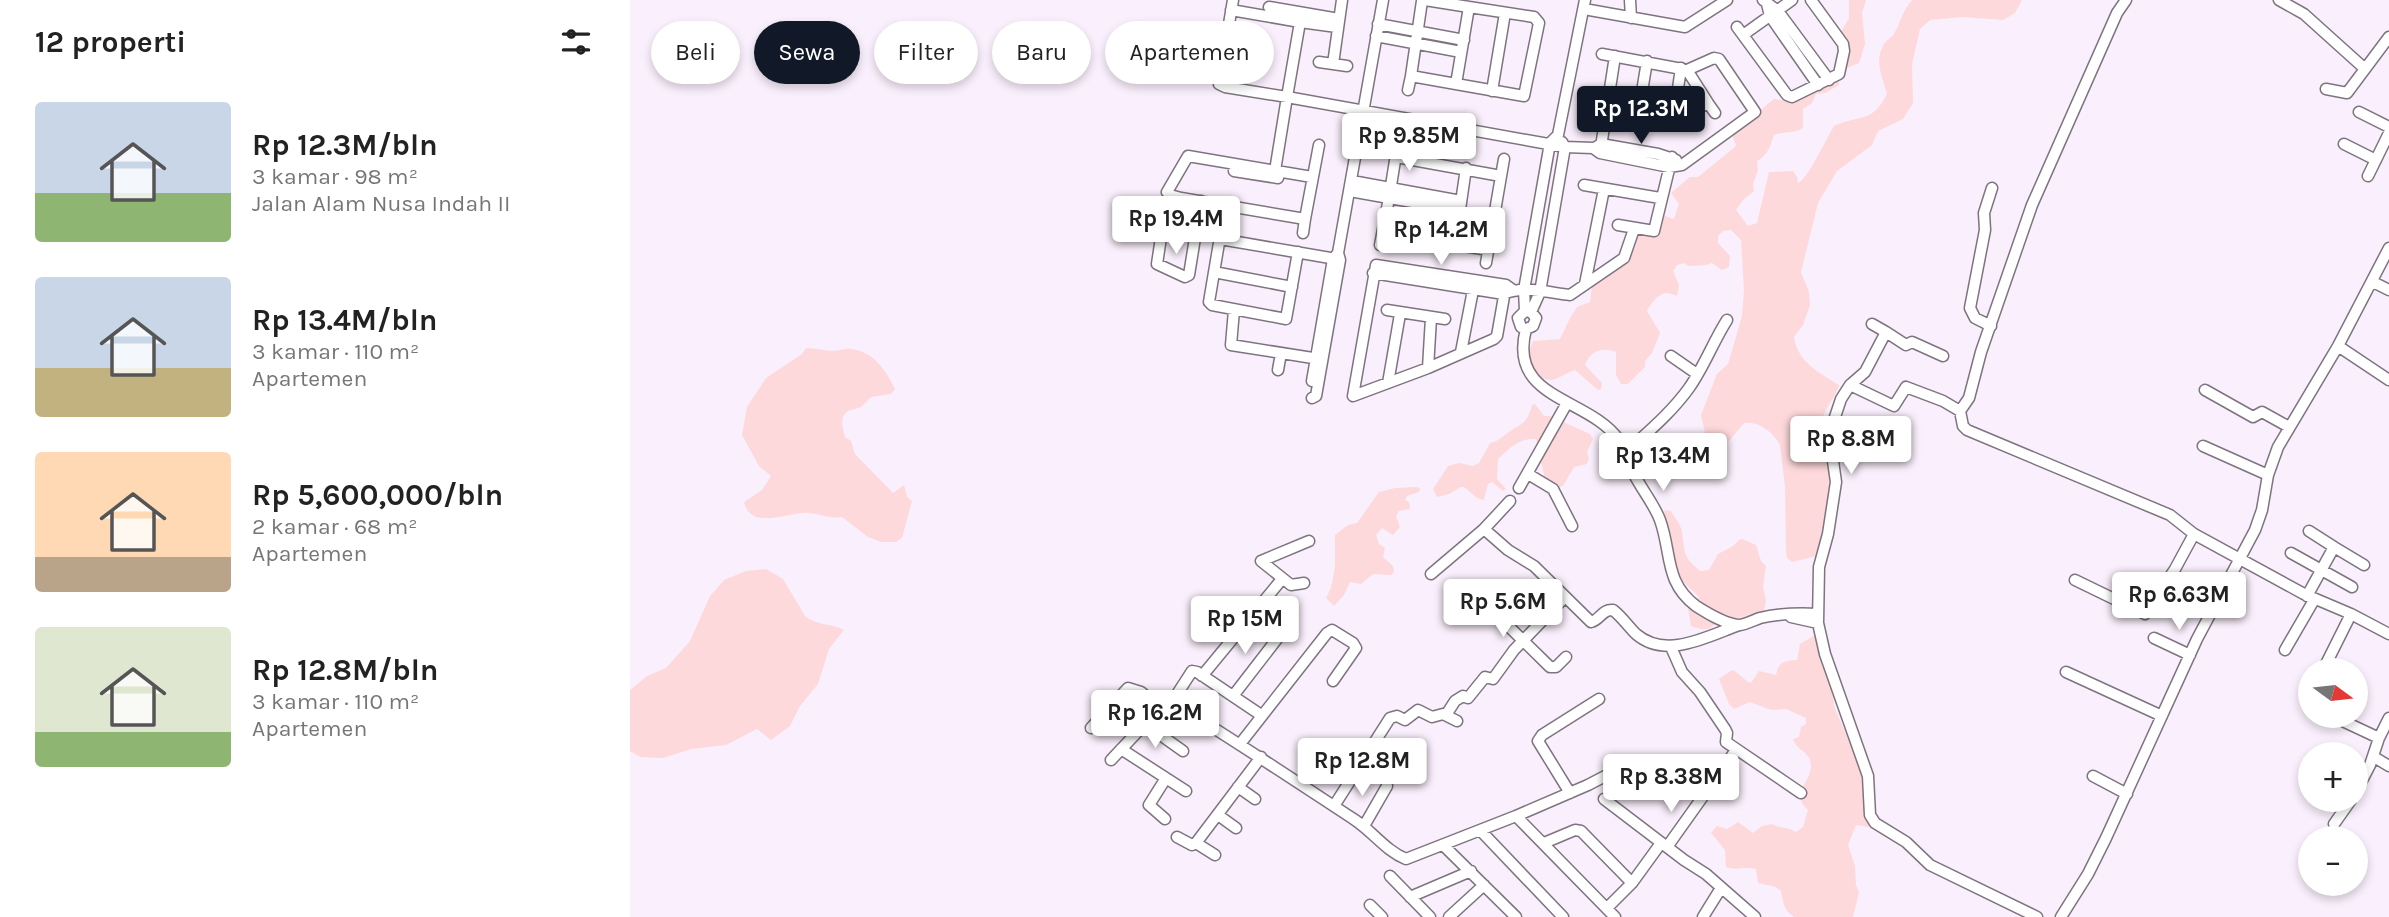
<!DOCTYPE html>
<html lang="id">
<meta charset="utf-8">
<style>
:root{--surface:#fff;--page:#f2f2f2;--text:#222;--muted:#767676;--accent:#111827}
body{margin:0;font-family:Karla,sans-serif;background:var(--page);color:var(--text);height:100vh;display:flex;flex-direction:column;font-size:26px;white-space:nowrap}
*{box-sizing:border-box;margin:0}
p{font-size:23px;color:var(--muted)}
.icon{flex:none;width:38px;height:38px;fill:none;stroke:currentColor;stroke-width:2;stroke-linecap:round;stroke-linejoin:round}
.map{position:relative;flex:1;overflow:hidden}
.details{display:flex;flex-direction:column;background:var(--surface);width:630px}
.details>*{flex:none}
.hud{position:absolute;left:21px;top:21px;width:665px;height:63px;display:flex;gap:14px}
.needle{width:46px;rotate:105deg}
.fabs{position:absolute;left:1668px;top:658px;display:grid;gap:14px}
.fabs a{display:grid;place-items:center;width:70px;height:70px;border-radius:50%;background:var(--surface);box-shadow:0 4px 10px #0003;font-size:35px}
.price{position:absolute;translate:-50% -60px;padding:0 16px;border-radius:7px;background:#fff;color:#222;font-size:23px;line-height:46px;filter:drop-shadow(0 2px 4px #0008)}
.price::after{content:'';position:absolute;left:50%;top:42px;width:21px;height:16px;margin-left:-10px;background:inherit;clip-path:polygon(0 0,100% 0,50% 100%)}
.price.active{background:var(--accent);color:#fff}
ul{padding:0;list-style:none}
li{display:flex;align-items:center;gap:21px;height:175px;padding:0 35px}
li span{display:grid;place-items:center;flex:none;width:196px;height:140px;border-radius:7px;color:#555}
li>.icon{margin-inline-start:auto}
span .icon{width:84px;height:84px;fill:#fffc;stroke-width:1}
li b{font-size:30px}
h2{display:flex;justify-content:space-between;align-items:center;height:84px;padding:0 35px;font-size:30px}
.pill{padding:0 24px;border-radius:32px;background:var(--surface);box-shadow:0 4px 10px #0003;font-size:24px;line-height:63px}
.pill.active{background:var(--accent);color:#fff}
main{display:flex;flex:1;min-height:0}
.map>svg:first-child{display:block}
.green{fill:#fed9db}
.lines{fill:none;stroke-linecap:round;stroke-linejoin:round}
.minor-casing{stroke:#7e747f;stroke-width:13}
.minor{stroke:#fff;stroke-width:10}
</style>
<main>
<section class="details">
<h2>12 properti<svg class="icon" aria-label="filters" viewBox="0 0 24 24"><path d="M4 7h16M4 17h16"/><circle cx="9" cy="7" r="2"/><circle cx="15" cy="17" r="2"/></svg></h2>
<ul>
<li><span style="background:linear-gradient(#c9d6e8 65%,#8fb573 0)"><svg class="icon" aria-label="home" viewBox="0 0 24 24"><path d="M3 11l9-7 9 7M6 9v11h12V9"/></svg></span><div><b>Rp 12.3M/bln</b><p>3 kamar · 98 m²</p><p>Jalan Alam Nusa Indah II</p></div></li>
<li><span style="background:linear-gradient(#c9d6e8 65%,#c2b280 0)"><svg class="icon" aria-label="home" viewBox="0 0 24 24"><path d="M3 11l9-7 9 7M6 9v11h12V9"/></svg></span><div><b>Rp 13.4M/bln</b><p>3 kamar · 110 m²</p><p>Apartemen</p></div></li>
<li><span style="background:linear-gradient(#ffd9b3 75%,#b9a48a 0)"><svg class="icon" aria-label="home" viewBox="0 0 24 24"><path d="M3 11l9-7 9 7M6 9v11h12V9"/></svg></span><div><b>Rp 5,600,000/bln</b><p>2 kamar · 68 m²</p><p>Apartemen</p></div></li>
<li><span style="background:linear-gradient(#dfe7d0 75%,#8fb573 0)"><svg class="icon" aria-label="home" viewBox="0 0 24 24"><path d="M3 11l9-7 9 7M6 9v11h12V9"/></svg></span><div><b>Rp 12.8M/bln</b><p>3 kamar · 110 m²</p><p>Apartemen</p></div></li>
</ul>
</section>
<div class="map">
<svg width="1759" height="917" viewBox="0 0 1759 917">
<rect width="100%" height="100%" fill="#faeffc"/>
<path class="green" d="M1219 0H1236L1232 13 1235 44 1229 63 1217 68 1210 57 1212 30 1219 18Z
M1282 0H1392L1385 13 1373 20 1332 17 1300 20 1290 29 1282 64 1283 103 1273 119 1248 131 1242 145 1207 171 1188 203 1171 272 1179 292 1180 305 1173 325 1164 337C1167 362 1190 373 1209 385 1205 399 1195 407 1191 422L1181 424 1178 432 1186 447 1195 452C1196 461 1199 470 1199 479 1201 503 1196 534 1187 556L1162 562 1157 558 1156 551 1155 487 1150 445C1143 432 1129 421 1114 423L1099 441 1088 448 1077 442 1071 415 1087 374 1098 364 1112 316 1114 290 1111 240 1101 230 1093 231 1088 236V243L1100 256 1099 267 1092 270 1082 263C1074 267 1066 265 1058 266L1054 263 1047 265 1043 271 1049 285 1047 296C1044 295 1041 293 1037 293 1029 292 1020 305 1017 311L1030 333 1022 353 1015 361V367L998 384H991L986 375V352C972 347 961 350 955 365L972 383 971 389 968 390 945 370C924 378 925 386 903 373L899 351 903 341 930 339 940 318 947 307 960 302 962 287 999 259 1006 234 1024 238 1032 215 1044 219 1049 204 1041 193 1060 177H1068L1106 146 1102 135C1118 124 1129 110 1144 99L1162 101 1209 78V85L1195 93 1186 94 1182 103 1173 109V128C1164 134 1154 131 1144 135 1140 147 1138 155 1127 161L1128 170 1123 184 1124 191 1113 200 1106 210 1118 226 1127 223 1139 172 1163 171 1167 177 1168 183C1178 179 1196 139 1204 126 1230 114 1242 124 1257 94 1253 78 1244 62 1253 46 1256 40 1261 38 1264 34 1271 22 1272 11 1282 0Z
M176 348C186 348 195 351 204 351 210 351 215 348 221 349 243 351 256 370 265 389L261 394 241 397 231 407 218 411 213 416 212 424 215 437 221 441 225 454 263 493 274 485 277 497 282 501 272 538 266 542H251L238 537 212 517C198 519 192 514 179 513 160 511 121 532 114 502L132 490 141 476 129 466 112 435 117 407 136 378 172 354Z
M905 404 914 416H920L960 434 963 439 957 452 959 458 957 464 944 467 933 486 926 488 915 479 906 439C889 438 880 448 868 459L867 479 876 489 873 491 862 482 858 484 854 500 847 498 834 487H831L819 494 807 497 803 489 818 466 829 463 843 466 849 463 860 443C868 441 869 439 875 435 889 424 897 426 902 405Z
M786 487 790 488 789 492 777 496 775 500 779 502 780 509 769 511 766 516 770 527 763 535 752 528 746 535 749 544 755 548 753 557 763 566 764 572 761 575 743 574 731 584 720 582 714 595 704 606 696 598 701 588 705 567V535L718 525 727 523 749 492 765 488Z
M1035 510 1041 511C1045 518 1050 523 1052 531 1055 552 1052 556 1070 571L1079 570 1088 554 1103 546 1109 540 1112 539 1126 545 1131 561 1136 566 1133 587 1136 601 1134 611C1121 615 1110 618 1097 619 1081 620 1085 636 1061 626L1058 609 1069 597C1064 591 1057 586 1052 581 1042 569 1030 523 1035 510Z
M136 569 153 579 175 616C187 626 202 623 214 630L199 649 188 684 170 706 160 726 141 740 127 729 96 745 61 749 33 758 10 757 0 751V690L17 676 36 668 60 641 80 596 94 580 116 571Z
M1185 635 1188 637 1192 665 1199 676 1205 709 1231 768 1236 787 1239 827 1226 825 1218 845 1225 866 1226 885 1229 892 1223 917H1164C1154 910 1153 903 1151 891L1146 887 1128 883 1126 869C1115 866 1107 871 1096 867L1095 850 1081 833 1087 826 1097 829 1108 822 1123 833 1132 826 1142 824C1151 829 1158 827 1166 832L1173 827 1178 810C1159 793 1181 784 1181 765 1181 752 1166 750 1163 739L1169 737 1171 727 1176 724V718L1156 709 1141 710 1120 702 1104 709 1099 704 1089 679 1102 670C1110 673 1113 680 1121 683L1129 671 1146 675C1149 661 1154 661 1167 660L1170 644Z"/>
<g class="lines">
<defs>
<path id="minor" d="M603 0 589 84 595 87 657 97 644 177
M795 0 839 7 826 84 781 76 792 1Z
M1000 0 1001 18
M1133 0 1148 11 1199 80
M1649 0 1674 14 1734 68
M1137 4 1140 16 1188 85
M639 7 709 19
M954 9 1055 27 1097 0
M601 10 670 22 657 97 935 147 963 148 970 153 1039 167 1052 165 1125 112 1089 59 1084 58 1057 70 1078 103 1043 122
M670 18V22L707 27
M748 24 834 40
M1107 27 1157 95 1162 97 1209 74 1214 51 1213 44 1181 0
M1113 35 1162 0
M746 36 831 52
M972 54 1057 70
M1017 61 1008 116 1043 122 1051 68
M689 62 703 64 712 0
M703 64 717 66
M826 84 894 96 909 23 904 17 839 7
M1696 89 1717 93 1759 37
M778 90 781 76
M862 91 875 13
M1078 103 1085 113
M1729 112 1759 127
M993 114 1008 116
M768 142 759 198 830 210
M1714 144 1746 160
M966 147 971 144 1028 154 1046 160
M970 153 985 56
M766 157 871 176
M604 171 648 178
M1738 176 1759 133
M682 177 558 156 537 192 540 195 551 198 675 219 689 145
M722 181 831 201
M954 185 1030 198
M720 191 759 198 750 245
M540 195 535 211 527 264 555 277 559 275 571 201
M592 225 579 302 582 305 656 319 668 252
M988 225 1024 231 1042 157
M673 233 675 219
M753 233 858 250
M590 239 706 259
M825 244 836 168
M856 263 874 159
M584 272 662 287
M743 273 874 294C893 285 920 293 940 295L994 258 1004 229
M1743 282 1759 290
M955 284 974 189
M876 285 867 336 864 339 798 368 723 396 746 265 876 285 883 290
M604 310 601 345 689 359
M757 310 815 319
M895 311 901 312 906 318 903 326 896 329 891 327 888 318 895 311 894 290 920 143 928 135 955 0
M901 312 910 292 935 147 932 142
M1242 324 1256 332
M1361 326 1345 318 1340 308 1355 230 1354 213 1362 188
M896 329C877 400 959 397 989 440 997 451 998 463 1004 474 1012 490 1024 504 1030 520 1042 553 1034 582 1066 606 1077 613 1096 625 1110 625 1117 624 1124 620 1130 618 1150 613 1168 613 1188 614
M1708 346 1759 380
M831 352 844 285
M1041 356 1067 374
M798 368 801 318
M648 370 651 353
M682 381 703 259 708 253
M758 383 770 314
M1220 385 1235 372 1256 332 1276 345 1282 342 1313 356
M1575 390 1623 417 1632 412 1659 427
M682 398 686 396 710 260 708 253 753 0
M1330 411 1339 398 1351 352 1402 205 1487 13 1496 0
M1573 446 1638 475
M996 452C1018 432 1041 413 1059 388 1074 367 1083 342 1097 320
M1002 472 1024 449
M898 474 923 489 942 526
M889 488 937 403
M854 529 880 501
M1679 531 1704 547
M1661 553 1722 587
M801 574 854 529 878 550 904 566 961 622C970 620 972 609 983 610 992 617 998 626 1006 634 1036 660 1078 636 1109 625
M1445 580 1515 614 1531 591
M674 583 661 585 631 561 679 541
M1677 596 1704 547 1734 565
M1547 603 1531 593V590L1545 569 1564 534
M869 617 920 667H926L936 657
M1161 617 1188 623
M1524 638 1560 655
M1041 647 1052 672 1070 692 1095 729 1097 733 1096 742 1171 793
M1655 650 1684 600
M1693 670 1721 614
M1436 672 1532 716
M572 676 652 579
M603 696 657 626V621L650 614
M1680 699V705
M542 702C604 740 664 780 725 820 743 832 756 851 776 859L886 816
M816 715 825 701 833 696 838 698 855 677 863 679 884 650 935 597
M1702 716 1749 738 1759 718
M515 724 553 751
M461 728 498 688 511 692 530 708
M610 744 697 633 702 630 723 643 726 648 703 681
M491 749 556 791
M1744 757 1759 766
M481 760 530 708 542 702 562 671 567 672 631 715
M1463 776 1497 794
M1059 784 1071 797
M608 787 625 799
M1726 792 1740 765 1749 738
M940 793 908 741 912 735 969 699
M974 799 1054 860 1076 874 1125 917
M704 806 760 718 767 716 775 720 788 710 802 717 813 714 827 721
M588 815 606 828
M535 819 519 805 536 778
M1704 824 1721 800
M734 826 757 786
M850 830 933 917
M547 837 562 845 566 843 631 757
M566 843 585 855
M914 843 945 830 951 831 1002 883
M813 845 886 917
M1037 847 1106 750
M760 876 800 917
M780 897 841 871
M740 905 752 917
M977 908 1002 883 1031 843
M819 917 854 885
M985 917 886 816 958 785 1004 761 1030 766
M1073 917 1091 888
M1407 917 1300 865 1276 842 1245 823 1240 815 1238 776 1195 654 1188 623 1189 567 1198 534 1206 482 1202 454V426L1211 399 1220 385 1264 406 1276 387 1313 401 1330 411 1333 426 1337 430 1540 515 1564 534 1674 594 1721 614 1759 634
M1431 917 1458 874 1476 838 1567 639 1625 530 1632 510 1638 475 1648 447 1708 346 1759 248"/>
</defs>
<use href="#minor" class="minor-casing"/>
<use href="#minor" class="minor"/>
</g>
</svg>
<div class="fabs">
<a><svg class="needle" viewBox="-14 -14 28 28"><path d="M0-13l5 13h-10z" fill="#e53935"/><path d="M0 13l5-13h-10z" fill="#767676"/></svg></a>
<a>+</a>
<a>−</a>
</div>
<b class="price active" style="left:1011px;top:146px">Rp 12.3M</b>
<b class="price" style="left:779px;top:173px">Rp 9.85M</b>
<b class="price" style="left:546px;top:256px">Rp 19.4M</b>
<b class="price" style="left:811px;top:267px">Rp 14.2M</b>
<b class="price" style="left:1221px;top:476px">Rp 8.8M</b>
<b class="price" style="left:1033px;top:493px">Rp 13.4M</b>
<b class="price" style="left:1549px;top:632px">Rp 6.63M</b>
<b class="price" style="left:873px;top:639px">Rp 5.6M</b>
<b class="price" style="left:615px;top:656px">Rp 15M</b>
<b class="price" style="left:525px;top:750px">Rp 16.2M</b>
<b class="price" style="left:732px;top:798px">Rp 12.8M</b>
<b class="price" style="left:1041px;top:814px">Rp 8.38M</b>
<div class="hud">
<a class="pill">Beli</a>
<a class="pill active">Sewa</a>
<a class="pill">Filter</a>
<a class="pill">Baru</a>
<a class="pill">Apartemen</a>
</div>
</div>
</main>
